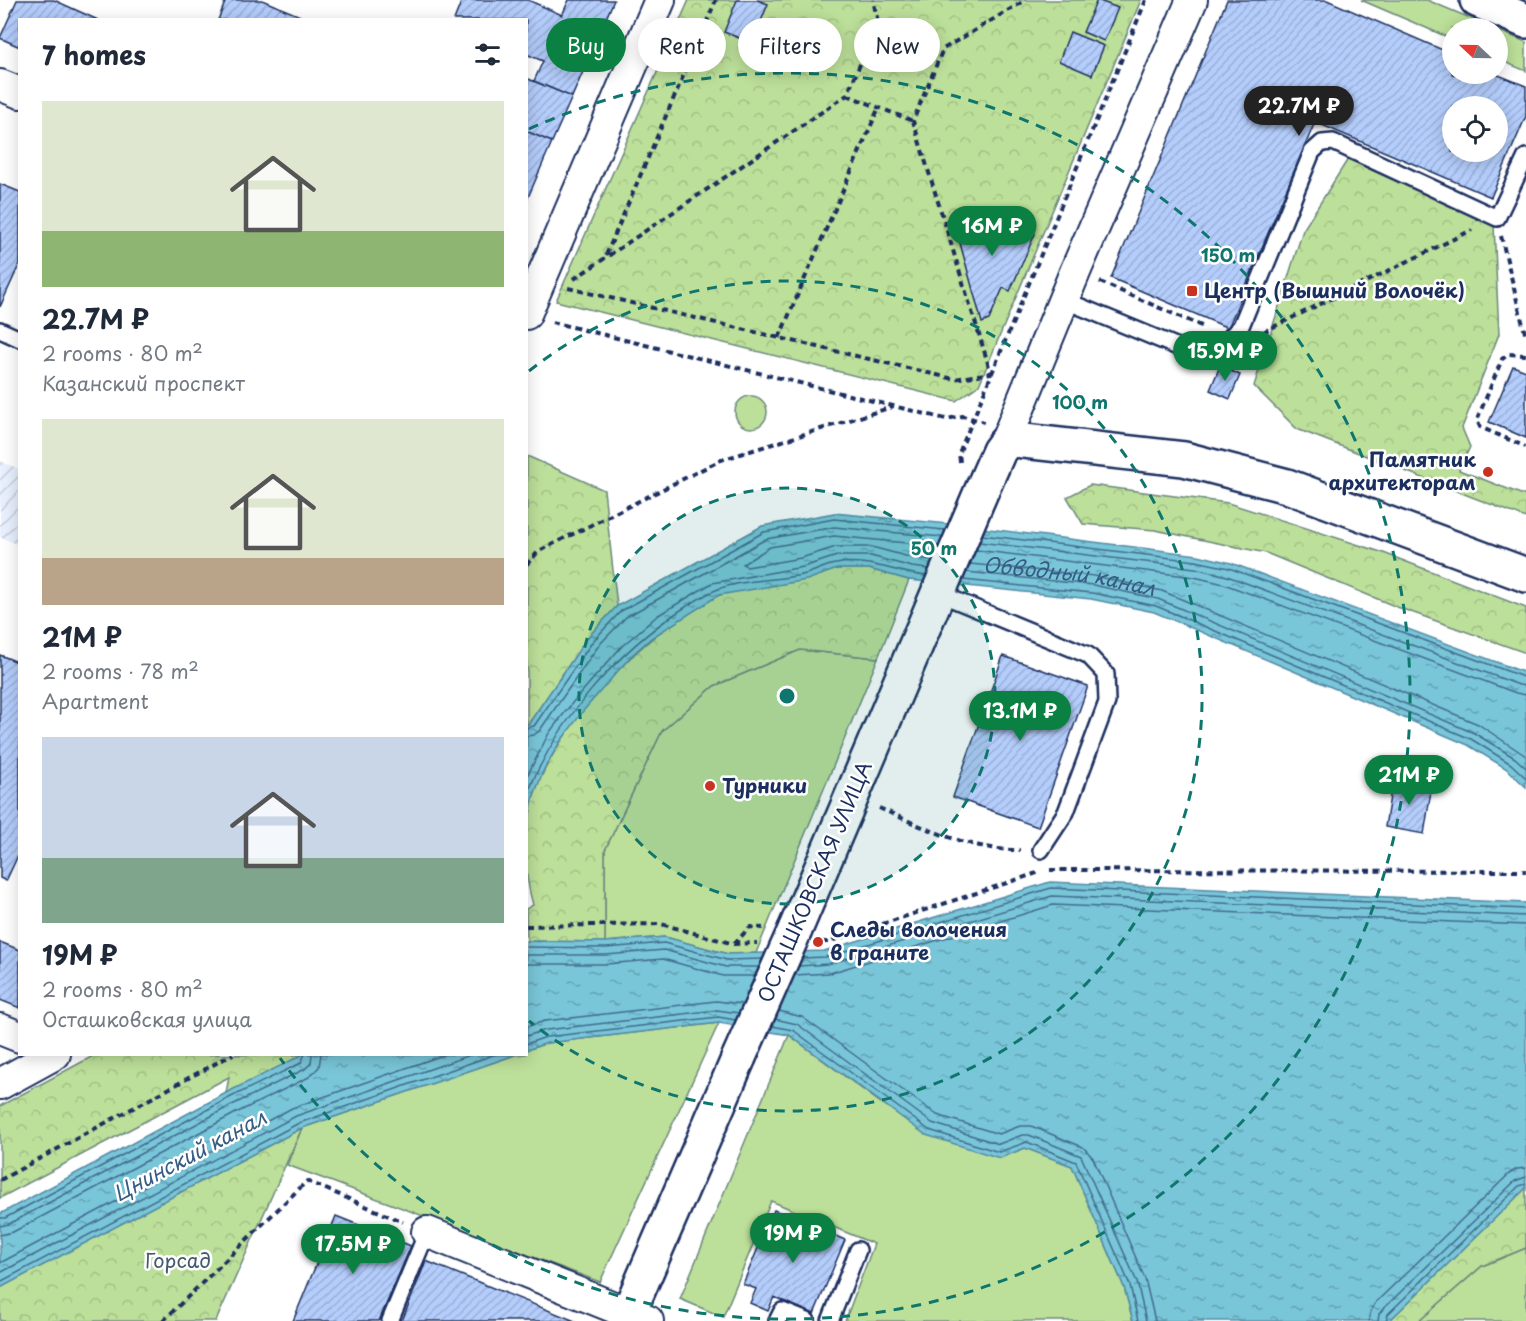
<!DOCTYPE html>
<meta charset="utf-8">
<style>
:root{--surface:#fff;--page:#f6f6f7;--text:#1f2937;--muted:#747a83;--accent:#0b8043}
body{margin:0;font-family:"Playpen Sans",sans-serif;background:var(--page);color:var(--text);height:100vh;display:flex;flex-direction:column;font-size:22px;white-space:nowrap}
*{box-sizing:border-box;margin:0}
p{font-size:20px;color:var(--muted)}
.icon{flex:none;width:33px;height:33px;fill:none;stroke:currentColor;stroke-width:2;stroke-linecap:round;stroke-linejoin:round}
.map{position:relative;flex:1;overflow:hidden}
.sheet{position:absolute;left:18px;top:18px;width:510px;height:1038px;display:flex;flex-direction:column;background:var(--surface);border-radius:0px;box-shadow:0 3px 15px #0003}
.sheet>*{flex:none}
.banner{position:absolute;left:546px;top:18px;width:570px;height:54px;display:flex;gap:12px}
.needle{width:39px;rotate:292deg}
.tools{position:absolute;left:1442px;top:18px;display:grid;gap:12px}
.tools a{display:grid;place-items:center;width:66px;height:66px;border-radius:50%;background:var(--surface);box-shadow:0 3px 15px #0003;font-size:30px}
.price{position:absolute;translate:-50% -51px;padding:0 14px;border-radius:21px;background:var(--accent);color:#fff;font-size:20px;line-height:39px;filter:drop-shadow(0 2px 3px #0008)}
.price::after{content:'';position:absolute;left:50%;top:36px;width:18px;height:14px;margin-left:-9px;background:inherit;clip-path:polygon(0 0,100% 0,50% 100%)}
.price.on{background:#222;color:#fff}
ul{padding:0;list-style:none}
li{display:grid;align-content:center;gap:12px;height:318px;padding:0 24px}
li span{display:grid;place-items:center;height:186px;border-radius:0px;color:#555}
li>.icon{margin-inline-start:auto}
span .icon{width:108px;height:108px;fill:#fffc;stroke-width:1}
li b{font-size:26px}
h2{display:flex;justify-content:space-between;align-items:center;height:72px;padding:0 24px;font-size:26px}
.tag{padding:0 21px;border-radius:27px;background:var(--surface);box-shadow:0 3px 15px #0003;font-size:21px;line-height:54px}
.tag.on{background:var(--accent);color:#fff}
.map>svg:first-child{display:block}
.industrial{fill:url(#industrial-furrows)}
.grass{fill:#bcdf99;stroke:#6c877c;stroke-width:1.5}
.forest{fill:url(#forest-crowns);stroke:#6c877c;stroke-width:1.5}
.water{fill:url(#water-ripples);stroke:#538aa7;stroke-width:1.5}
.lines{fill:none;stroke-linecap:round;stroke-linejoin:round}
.shore{stroke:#416b8f;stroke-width:1.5}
.building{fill:url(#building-hatch);stroke:#1b2f5e;stroke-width:1.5;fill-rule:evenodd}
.lane-casing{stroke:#1b2f5e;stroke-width:20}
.street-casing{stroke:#1b2f5e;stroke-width:34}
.secondary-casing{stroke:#1b2f5e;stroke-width:38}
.path{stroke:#1b2f5e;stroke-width:4;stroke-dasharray:6 4.5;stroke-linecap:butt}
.lane{stroke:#fff;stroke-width:15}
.street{stroke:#fff;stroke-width:30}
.secondary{stroke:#fff;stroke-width:33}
.secondary-bridge-casing{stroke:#1b2f5e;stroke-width:38;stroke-linecap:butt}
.secondary-bridge{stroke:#fff;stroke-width:33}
.ring{fill:none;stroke:#0f766e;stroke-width:3;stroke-dasharray:10 8}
.poi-dot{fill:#c8321e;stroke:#fff;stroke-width:2}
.labels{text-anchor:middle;stroke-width:5;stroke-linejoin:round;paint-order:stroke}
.poi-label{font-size:20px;font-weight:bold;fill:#1b2f5e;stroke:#fff;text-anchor:start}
.street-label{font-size:20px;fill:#1b2f5e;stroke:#fff}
.park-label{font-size:20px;fill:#435b6d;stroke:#fff}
.water-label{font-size:21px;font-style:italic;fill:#375c83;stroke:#fff}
.centre{fill:#0f766e;stroke:#fff;stroke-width:3}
.ring-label{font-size:18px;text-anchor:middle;font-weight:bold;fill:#0f766e;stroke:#fff;stroke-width:5;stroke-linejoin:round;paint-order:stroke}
</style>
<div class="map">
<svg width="1526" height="1321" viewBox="0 0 1526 1321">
<defs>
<pattern id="industrial-furrows" width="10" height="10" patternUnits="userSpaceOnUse" patternTransform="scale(1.5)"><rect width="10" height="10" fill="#e8f0fe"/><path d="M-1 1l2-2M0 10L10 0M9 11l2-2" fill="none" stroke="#c6cedc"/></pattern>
<pattern id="forest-crowns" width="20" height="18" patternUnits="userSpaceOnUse" patternTransform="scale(1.5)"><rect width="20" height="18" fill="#bcdf99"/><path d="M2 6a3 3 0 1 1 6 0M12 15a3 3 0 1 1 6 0" fill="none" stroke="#a1c086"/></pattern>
<pattern id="water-ripples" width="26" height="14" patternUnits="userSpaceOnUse" patternTransform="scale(1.5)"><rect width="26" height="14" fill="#79c6d8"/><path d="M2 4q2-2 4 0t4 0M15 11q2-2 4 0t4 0" fill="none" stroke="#62a1b2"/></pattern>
<pattern id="building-hatch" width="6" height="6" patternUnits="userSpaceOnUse" patternTransform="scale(1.5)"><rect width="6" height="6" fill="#b4cdfb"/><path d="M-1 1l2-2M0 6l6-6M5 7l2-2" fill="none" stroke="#9ab0da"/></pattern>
</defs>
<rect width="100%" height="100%" fill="#fff"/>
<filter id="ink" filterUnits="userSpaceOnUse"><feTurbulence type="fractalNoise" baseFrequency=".0167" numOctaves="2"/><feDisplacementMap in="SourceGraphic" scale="12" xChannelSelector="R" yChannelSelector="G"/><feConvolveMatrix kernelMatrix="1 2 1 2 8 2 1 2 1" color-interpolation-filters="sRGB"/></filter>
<g filter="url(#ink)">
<path class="industrial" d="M0 461 19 469V545L0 537Z"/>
<path class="grass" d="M1361 0H1427L1494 28H1452V39Z
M1497 30 1526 42V71L1497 59Z
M735 412a16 16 0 1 1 32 0a16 16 0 1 1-32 0Z
M800 650 878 658 756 953 728 954 665 937 605 942V850L662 731 714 686Z
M719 1023 600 1282 287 1165 302 1128 515 1055 526 1054 527 1050 547 1043Z
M789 1035 881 1103 1000 1158 1025 1148 1072 1166 1124 1287 1133 1321H845L874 1244 771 1201 723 1317 680 1299Z
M1526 1248V1321H1419L1482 1266Z"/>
<path class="forest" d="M689 0H1141L979 385 956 401 556 301Z
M1348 159 1494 225 1499 334 1462 428 1470 447 1459 470 1526 496V518L1297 429 1254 386 1303 230Z
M527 456 604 490 617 606 588 637 527 726Z
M1090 485 1228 503 1381 552 1526 608V653L1397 607 1266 553 1155 530 1083 524 1067 497Z
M837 569H869L909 580 878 658 800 650 714 686 662 731 605 850V942L527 941 526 909 533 905C525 877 522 838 529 810 549 733 644 628 717 596 732 589 751 589 766 586 791 582 814 577 837 569Z
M95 1055V1054L304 1055 226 1093 229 1077 0 1198V1106Z
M302 1128 216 1321H0V1288Z
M1526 1188V1248L1482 1266 1419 1321H1389Z"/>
<path class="water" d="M834 513 949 524 1198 555 1231 563 1526 673V787L1507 769 1468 745 1154 612 1091 599 909 580 869 569H837L807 580 719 595 651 638 631 656 584 710 560 742 544 769 533 798 527 831V726L588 637 617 606 762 526Z
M1050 882 1526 903V1188L1389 1321H1133L1124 1287 1072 1166 1025 1148 1000 1158 926 1135 789 1035 719 1023 547 1043 527 1050 526 941 605 942 665 937 728 954 824 951Z
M304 1054 515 1055 302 1128 0 1288V1214L226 1093Z"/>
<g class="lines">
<g class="shore">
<path d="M982 535 1196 561 1229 568 1526 678"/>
<path d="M979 542 1195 568 1227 576 1519 685 1526 686"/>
<path d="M976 550 1194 577 1224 584 1516 693 1526 695"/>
<path d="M933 560 913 558 872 547H836L801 558 747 567 743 564 770 547 834 536 938 546"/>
<path id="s1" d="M970 564 1095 576 1162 591 1478 724 1526 756"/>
<path d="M966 572 1093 585 1158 599 1474 733 1515 758 1526 768"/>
<path d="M963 580 1092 593 1156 606 1471 739 1511 764 1526 778"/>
<path d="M526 728 534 726 593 641 621 611 764 532 834 519 945 530"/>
<path d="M526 736 534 735 540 730 599 645 626 617 766 539 834 527 942 537"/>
<path d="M526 778 549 733 573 702 622 646 657 616 712 583 803 567 837 556H871L912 567 929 569"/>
<path d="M526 798C554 723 618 650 684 608 694 602 705 594 716 590 742 579 778 581 806 574 816 571 826 565 836 564 867 558 896 573 926 576"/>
<path d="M526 947 606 948 664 943 727 960 763 959"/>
<path d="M526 955H606L664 950 726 967H759"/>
<path d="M802 958 826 957 1051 888 1526 909"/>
<path d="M526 964H606L663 959 723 976H755"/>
<path d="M799 966 828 964 1052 896 1526 916"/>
<path d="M795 975 830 973 1053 905 1526 925"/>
<path d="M779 1011 802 1017 937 1115 999 1134 1020 1126H1031L1083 1147 1093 1158 1145 1279 1155 1321"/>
<path d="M775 1019 797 1024 932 1123 999 1144 1022 1135H1029L1081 1156 1137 1282 1146 1321"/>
<path d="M772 1026 793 1030 929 1130 999 1152 1027 1142 1076 1162 1130 1285 1138 1321"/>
<path d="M526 1027 545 1021 716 1001 743 1004"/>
<path d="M526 1036 546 1030 717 1010 739 1013"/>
<path d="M526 1044 546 1037 718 1017 736 1020"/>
<path d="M0 1218H5L229 1098 301 1063 305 1054"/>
<path d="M0 1226 9 1224 232 1105 305 1069 311 1063 312 1054"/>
<path d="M0 1235 13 1232 236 1113 309 1077 319 1067 321 1054"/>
<path d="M0 1263 292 1108 446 1054"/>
<path d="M0 1273 296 1116 473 1054"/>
<path d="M0 1282 299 1123 496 1054"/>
<path d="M1369 1321 1371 1311 1376 1302 1509 1174 1517 1169 1526 1168"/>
<path d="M1378 1321 1379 1314 1383 1309 1515 1181 1526 1177"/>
<path d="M1386 1321 1388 1314 1519 1186 1526 1184"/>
</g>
</g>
<path class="building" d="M17 0H54L98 20H20V47L0 38Z
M226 0H262L300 16 299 20H218Z
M462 0H528L562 15 569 0H614L572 97 534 81 543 61 526 54V20H454Z
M737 0H757L768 4 752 43 724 32Z
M1097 0 1118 8 1104 41 1083 32Z
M1227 0H1327L1452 54V74H1496L1526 86V116L1491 197 1315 122 1228 328 1111 278ZM1452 106H1497V152H1452Z
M1070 32 1104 46 1092 75 1059 61Z
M526 78 572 97 552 142 526 131Z
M526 131 552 142 526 202Z
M0 184 20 192V263L0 307Z
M984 212 1035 234 1010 291 1003 288 989 320 982 323 954 221Z
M1220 366 1240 375 1230 399 1210 390Z
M1513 366 1526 371V438L1489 422Z
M0 655 20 663V851L6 881 0 878Z
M1003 656 1088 686 1038 827 953 797Z
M1393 778 1432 785 1424 834 1385 827Z
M0 942 20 950V1008L0 1000Z
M774 1210 845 1240 814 1314 774 1297 768 1311 750 1303 756 1289 743 1284Z
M336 1216 411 1246 379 1321H293Z
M426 1261 575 1321H402Z"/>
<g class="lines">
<defs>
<path id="lane" d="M1064 300 1190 352C1216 354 1225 343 1241 326L1312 152 1322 143 1333 142 1497 218 1526 157
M0 330 20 339
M938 593 1088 655 1106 674 1107 702 1066 812 1041 850
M390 1321 427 1232
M777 1321 782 1311 807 1321
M830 1321 858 1250"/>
<path id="street" d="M0 85 20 93
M526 314 660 0
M1005 443 1075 272 1192 0
M0 1029 20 1037
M0 1084 55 1054
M427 1232 648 1321"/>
<path id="secondary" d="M1477 0 1526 21
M795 930 981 492 999 451 1005 443 1015 440 1184 459 1287 486 1526 575
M625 1321 739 1057"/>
</defs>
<use href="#lane" class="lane-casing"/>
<use href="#street" class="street-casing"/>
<use href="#secondary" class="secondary-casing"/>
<path class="path" d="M847 95 913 121
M1501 236 1526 337
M606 255 716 0
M574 279 847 95 878 22 873 0
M1100 282 1206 328
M568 288 954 379 991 373 913 121 943 49 1026 0
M552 322 946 419 963 416 984 422
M1263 332 1472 230
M779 338 879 107
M1526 355 1509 354 1502 359 1477 420 1480 427 1526 447
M960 462 959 453 1146 0
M526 565 539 551 721 460 892 407
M879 808C923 827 970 851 1020 850
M1050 870 1526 871
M526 926 661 924 734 944 757 943
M822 942H828L1040 872
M734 944 750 927 763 928
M0 1180 233 1054
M163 1321 307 1181 403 1222"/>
<use href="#lane" class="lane"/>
<use href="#street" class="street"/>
<use href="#secondary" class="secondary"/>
<defs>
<path id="secondary-bridge" d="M739 1057 795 930"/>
</defs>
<use href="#secondary-bridge" class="secondary-bridge-casing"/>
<use href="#secondary-bridge" class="secondary-bridge"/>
</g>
</g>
<circle cx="787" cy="696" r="208" fill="#0f766e" fill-opacity=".12"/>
<g class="ring">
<circle cx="787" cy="696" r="208"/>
<path d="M529 371A415 415 0 1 1 529 1021"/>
<path d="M529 129A623 623 0 1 1 280 1058"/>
</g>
<g class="poi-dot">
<rect x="1186" y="285" width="12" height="12" rx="3"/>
<circle cx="1488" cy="472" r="6"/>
<circle cx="710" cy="786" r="6"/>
<circle cx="818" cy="942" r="6"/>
</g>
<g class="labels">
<g class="poi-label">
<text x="1204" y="298">Центр (Вышний Волочёк)</text>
<text x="1476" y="467" text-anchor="end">Памятник<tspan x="1476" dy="23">архитекторам</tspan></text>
<text x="722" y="793">Турники</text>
<text x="830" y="937">Следы волочения<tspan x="830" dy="23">в граните</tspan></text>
</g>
<g class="street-label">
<text transform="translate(815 882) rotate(-67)" y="7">ОСТАШКОВСКАЯ УЛИЦА</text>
</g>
<g class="park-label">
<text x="178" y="1268">Горсад</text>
</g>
<g class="water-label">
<text dy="7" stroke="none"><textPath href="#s1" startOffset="100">Обводный канал</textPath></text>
<text transform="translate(190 1156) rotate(-28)" y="7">Цнинский канал</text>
</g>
</g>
<circle cx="787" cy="696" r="9" class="centre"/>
<g class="ring-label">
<text x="1228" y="262">150 m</text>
<text x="1080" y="409">100 m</text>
<text x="934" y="555">50 m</text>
</g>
</svg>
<div class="tools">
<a><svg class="needle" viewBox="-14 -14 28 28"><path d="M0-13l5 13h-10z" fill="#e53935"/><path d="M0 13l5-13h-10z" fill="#747a83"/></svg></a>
<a><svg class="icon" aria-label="locate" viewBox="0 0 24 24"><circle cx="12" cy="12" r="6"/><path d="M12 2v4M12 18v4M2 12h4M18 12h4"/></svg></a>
</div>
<b class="price on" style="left:1299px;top:137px">22.7M ₽</b>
<b class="price" style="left:992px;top:257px">16M ₽</b>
<b class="price" style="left:1225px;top:382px">15.9M ₽</b>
<b class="price" style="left:1020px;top:742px">13.1M ₽</b>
<b class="price" style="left:1409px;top:806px">21M ₽</b>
<b class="price" style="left:793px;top:1264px">19M ₽</b>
<b class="price" style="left:353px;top:1275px">17.5M ₽</b>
<div class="banner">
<a class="tag on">Buy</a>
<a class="tag">Rent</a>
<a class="tag">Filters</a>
<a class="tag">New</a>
</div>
<section class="sheet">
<h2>7 homes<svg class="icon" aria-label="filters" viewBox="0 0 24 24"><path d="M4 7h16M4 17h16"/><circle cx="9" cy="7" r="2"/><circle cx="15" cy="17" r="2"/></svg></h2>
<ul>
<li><span style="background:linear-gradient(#dfe7d0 70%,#8fb573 0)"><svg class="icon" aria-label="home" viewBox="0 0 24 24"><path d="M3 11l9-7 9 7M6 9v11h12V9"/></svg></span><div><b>22.7M ₽</b><p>2 rooms · 80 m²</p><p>Казанский проспект</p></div></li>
<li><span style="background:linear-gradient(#dfe7d0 75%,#b9a48a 0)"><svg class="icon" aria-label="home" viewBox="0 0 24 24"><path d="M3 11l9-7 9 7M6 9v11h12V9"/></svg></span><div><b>21M ₽</b><p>2 rooms · 78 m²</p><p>Apartment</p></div></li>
<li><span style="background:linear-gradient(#c9d6e8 65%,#7fa58c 0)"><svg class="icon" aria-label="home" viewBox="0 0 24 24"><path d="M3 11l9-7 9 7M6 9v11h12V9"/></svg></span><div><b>19M ₽</b><p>2 rooms · 80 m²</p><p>Осташковская улица</p></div></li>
</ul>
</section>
</div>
